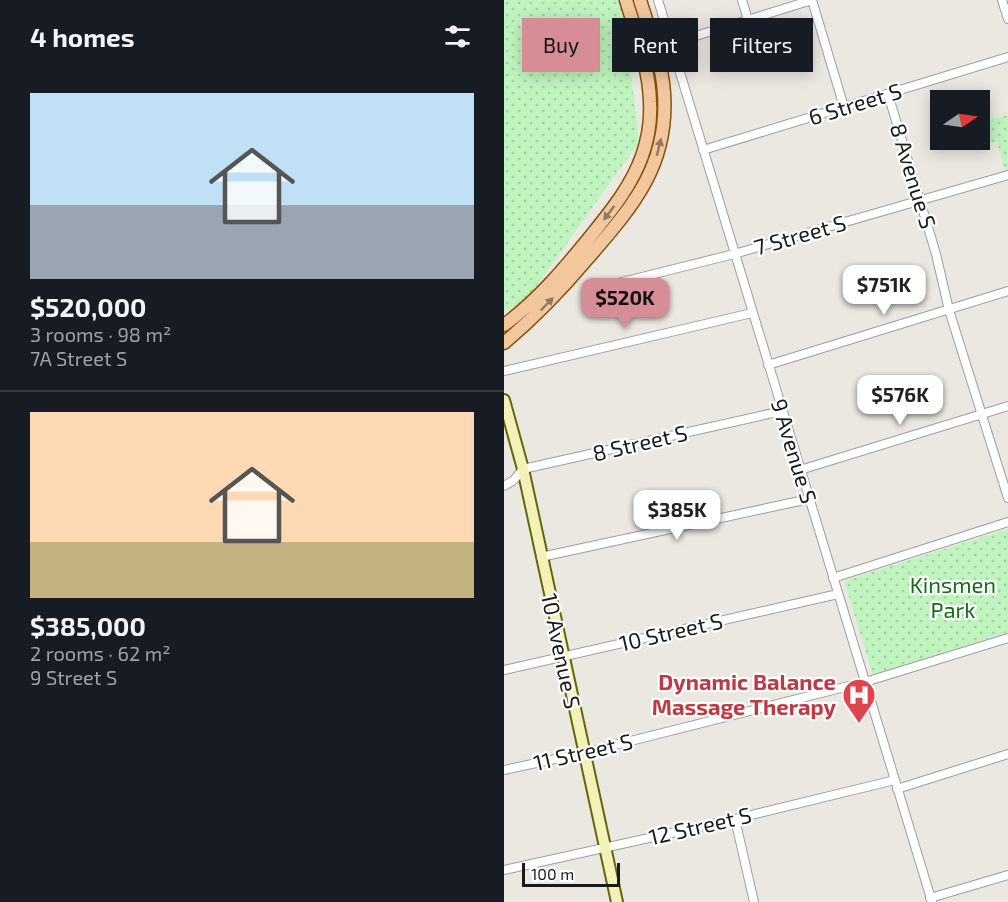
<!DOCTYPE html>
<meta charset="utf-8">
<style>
:root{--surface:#171b24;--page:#242831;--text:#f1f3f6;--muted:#9ea1a6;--line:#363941;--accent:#d68d95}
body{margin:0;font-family:"Exo 2",sans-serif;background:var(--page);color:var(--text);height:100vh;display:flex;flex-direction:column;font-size:22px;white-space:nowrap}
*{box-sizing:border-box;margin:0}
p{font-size:20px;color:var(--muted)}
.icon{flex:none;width:33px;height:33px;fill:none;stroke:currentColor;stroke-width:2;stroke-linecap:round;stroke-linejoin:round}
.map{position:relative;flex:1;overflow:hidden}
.sheet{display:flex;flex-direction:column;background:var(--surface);width:504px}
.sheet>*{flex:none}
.top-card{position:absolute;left:18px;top:18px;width:396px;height:54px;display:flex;gap:12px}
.needle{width:39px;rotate:77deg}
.tools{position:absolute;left:426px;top:90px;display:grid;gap:12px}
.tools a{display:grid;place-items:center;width:60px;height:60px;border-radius:0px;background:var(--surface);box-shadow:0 3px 15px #0003;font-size:30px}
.scale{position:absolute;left:18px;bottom:15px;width:98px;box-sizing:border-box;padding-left:6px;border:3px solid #1a1a1a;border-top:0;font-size:16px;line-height:21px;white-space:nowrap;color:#1a1a1a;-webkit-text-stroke:4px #fff;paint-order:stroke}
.price{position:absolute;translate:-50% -51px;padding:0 14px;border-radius:12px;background:#fff;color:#222;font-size:20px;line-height:39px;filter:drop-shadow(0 2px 3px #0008)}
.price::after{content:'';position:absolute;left:50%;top:36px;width:18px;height:14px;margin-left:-9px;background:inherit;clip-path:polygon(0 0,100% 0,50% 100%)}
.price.on{background:var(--accent);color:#111}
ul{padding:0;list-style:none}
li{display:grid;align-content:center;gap:12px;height:318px;padding:0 30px}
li+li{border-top:2px solid var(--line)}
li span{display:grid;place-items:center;height:186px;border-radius:0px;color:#555}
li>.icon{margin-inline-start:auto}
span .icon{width:108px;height:108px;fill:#fffc;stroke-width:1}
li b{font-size:26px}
h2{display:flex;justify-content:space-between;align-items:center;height:72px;padding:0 30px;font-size:26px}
.chip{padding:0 21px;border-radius:0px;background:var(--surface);box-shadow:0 3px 15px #0003;font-size:21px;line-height:54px}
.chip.on{background:var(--accent);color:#111}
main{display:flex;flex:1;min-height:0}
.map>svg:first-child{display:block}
.park{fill:url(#park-dots)}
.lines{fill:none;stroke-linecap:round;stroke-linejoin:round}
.street-casing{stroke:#9e9e9e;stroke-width:10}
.secondary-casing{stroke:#64660d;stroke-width:14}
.primary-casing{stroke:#85520c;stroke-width:15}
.street{stroke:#fff;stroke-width:8}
.secondary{stroke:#f3f1b7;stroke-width:10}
.primary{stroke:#f3c79e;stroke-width:12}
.oneway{fill:#917963}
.labels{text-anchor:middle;stroke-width:4.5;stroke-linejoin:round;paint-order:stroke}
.street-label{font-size:22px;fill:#1a1a1a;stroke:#fff}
.park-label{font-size:22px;fill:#146d14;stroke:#fff}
.health-label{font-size:22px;font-weight:bold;fill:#be3a42;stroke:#fff;text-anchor:end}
</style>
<main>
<section class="sheet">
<h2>4 homes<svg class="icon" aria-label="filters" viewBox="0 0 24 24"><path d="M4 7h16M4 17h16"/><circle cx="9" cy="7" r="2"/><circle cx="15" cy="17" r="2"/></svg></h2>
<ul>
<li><span style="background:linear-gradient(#bfe0f5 60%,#9aa5b1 0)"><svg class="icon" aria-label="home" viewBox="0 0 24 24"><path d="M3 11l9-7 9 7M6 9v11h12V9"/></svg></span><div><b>$520,000</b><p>3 rooms · 98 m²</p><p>7A Street S</p></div></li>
<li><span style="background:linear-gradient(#ffd9b3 70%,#c2b280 0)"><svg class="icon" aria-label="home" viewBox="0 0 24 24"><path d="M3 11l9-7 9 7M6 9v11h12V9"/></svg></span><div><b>$385,000</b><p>2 rooms · 62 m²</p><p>9 Street S</p></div></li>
</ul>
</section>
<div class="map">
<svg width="504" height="902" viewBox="0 0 504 902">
<defs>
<pattern id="park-dots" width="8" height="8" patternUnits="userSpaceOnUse" patternTransform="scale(1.5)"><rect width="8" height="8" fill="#c0f4bf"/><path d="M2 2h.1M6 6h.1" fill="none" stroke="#a4d1a4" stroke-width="1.8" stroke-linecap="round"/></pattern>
</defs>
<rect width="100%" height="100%" fill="#ebe7e1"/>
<path class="park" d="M0 0H118L135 142 21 302 0 311Z
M504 115V170L501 171 493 141 474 146 472 140H476V122Z
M504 529V632L369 675 340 581Z"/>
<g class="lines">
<defs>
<path id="street" d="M154 0 428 902
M238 0 244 20
M308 0 340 107
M498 0 504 19
M166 44 308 0
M384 94 432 254 445 310 504 498
M199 150 504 57
M86 290 230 254 504 175
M264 365 504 291
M0 371 248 313
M296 470 504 406
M0 486 10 480 19 469 278 411
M37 557 305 499
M329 578 504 522
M0 670 334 594
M0 770 79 753 361 682 504 638
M393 789 504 754
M231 819 250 902
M0 870 231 819 391 780
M426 898 504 875"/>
<path id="secondary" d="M0 400 19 469 113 902"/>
<path id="primary" d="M0 325C33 301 60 269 86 237 106 212 127 187 138 156 144 139 147 120 146 102 145 67 132 33 122 0
M0 343C31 317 58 289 84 258 128 207 165 166 160 93 158 62 145 30 136 0"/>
</defs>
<use href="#street" class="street-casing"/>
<use href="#secondary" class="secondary-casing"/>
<use href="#primary" class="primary-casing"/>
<use href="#street" class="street"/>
<use href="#secondary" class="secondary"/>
<use href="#primary" class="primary"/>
</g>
<defs><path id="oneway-solid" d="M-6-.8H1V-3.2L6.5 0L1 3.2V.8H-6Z" transform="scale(1.5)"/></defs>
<g class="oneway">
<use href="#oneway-solid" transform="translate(155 147) rotate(-76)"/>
<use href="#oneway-solid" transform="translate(105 213) rotate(127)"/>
<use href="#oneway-solid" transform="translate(43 304) rotate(-46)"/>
</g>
<defs>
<symbol id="hospital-pin" viewBox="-11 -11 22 30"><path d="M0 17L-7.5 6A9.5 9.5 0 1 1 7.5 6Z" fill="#e0444e" stroke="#fff"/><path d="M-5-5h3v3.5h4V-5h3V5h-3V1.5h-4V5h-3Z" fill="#fff"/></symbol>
</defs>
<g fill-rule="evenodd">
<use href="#hospital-pin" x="336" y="676" width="38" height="52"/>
</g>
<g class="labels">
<g class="street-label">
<text transform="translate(351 104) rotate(-17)" y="8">6 Street S</text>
<text transform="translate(409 176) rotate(73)" y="8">8 Avenue S</text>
<text transform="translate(296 235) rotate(-16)" y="8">7 Street S</text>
<text transform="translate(136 443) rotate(-13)" y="8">8 Street S</text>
<text transform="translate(290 451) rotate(73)" y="8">9 Avenue S</text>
<text transform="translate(167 632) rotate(-13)" y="8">10 Street S</text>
<text transform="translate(57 651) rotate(78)" y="8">10 Avenue S</text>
<text transform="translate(79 752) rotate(-13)" y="8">11 Street S</text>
<text transform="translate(196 826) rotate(-13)" y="8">12 Street S</text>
</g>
<g class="park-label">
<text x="449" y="593">Kinsmen<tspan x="449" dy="25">Park</tspan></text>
</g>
<g class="health-label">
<text x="332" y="690">Dynamic Balance<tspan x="332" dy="25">Massage Therapy</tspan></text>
</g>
</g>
</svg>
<div class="tools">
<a><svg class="needle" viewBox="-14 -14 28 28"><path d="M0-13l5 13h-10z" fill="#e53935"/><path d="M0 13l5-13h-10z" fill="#9ea1a6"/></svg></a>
</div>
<div class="scale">100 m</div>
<b class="price" style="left:380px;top:316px">$751K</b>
<b class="price on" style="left:121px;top:329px">$520K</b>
<b class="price" style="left:396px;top:426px">$576K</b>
<b class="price" style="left:173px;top:541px">$385K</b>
<div class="top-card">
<a class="chip on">Buy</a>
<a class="chip">Rent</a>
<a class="chip">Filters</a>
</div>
</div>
</main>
